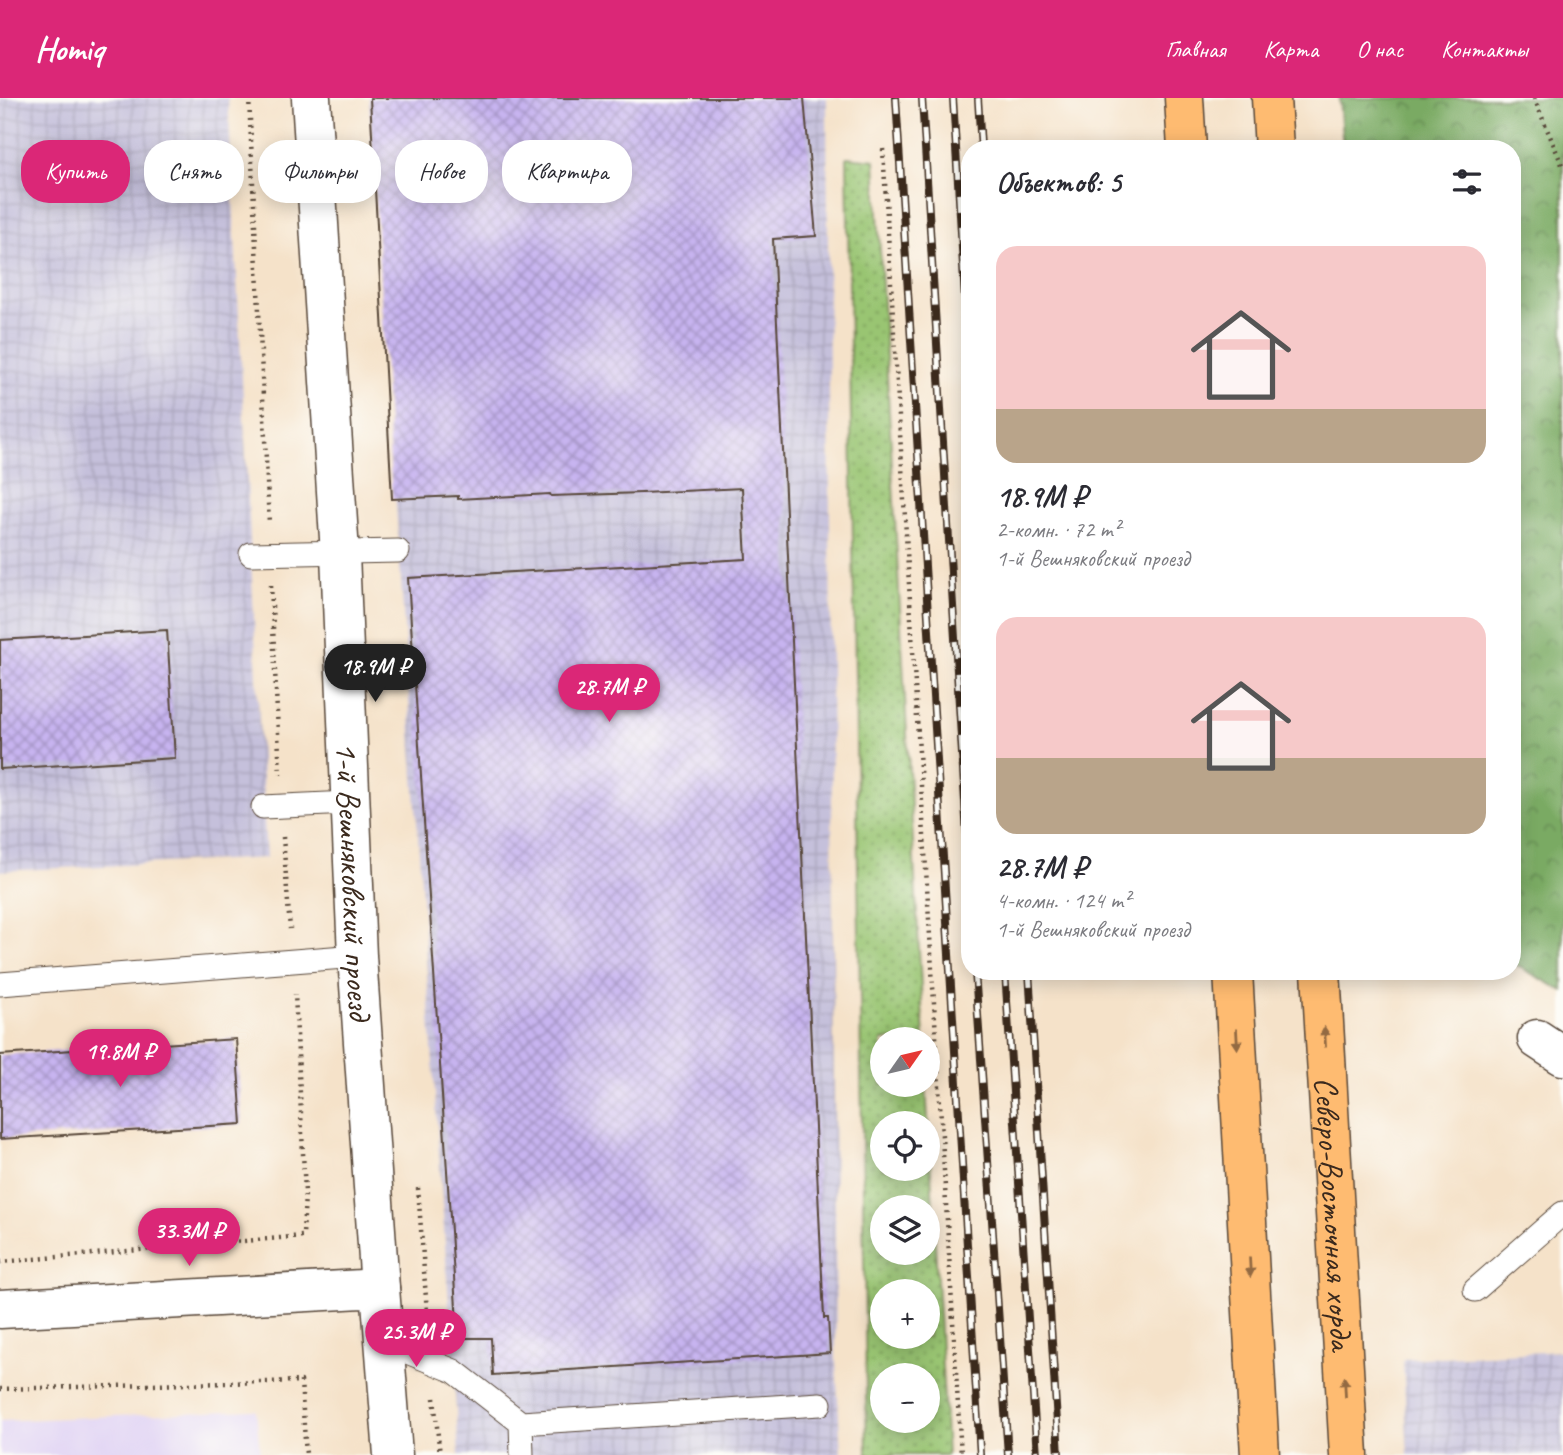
<!DOCTYPE html>
<html lang="ru">
<meta charset="utf-8">
<style>
:root{--surface:#fff;--page:#f7f7f7;--text:#2b2b33;--muted:#7c7c81;--accent:#db2777}
body{margin:0;font-family:Caveat,sans-serif;background:var(--page);color:var(--text);height:100vh;display:flex;flex-direction:column;font-size:26px;white-space:nowrap}
*{box-sizing:border-box;margin:0}
p{font-size:23px;color:var(--muted)}
.icon{flex:none;width:38px;height:38px;fill:none;stroke:currentColor;stroke-width:2;stroke-linecap:round;stroke-linejoin:round}
.map{position:relative;flex:1;overflow:hidden}
.side{position:absolute;left:961px;top:42px;width:560px;height:840px;display:flex;flex-direction:column;background:var(--surface);border-radius:28px;box-shadow:0 4px 18px #0003}
.side>*{flex:none}
.guide{position:absolute;left:21px;top:42px;width:665px;height:63px;display:flex;gap:14px}
.needle{width:46px;rotate:56deg}
.fabs{position:absolute;left:870px;top:929px;display:grid;gap:14px}
.fabs a{display:grid;place-items:center;width:70px;height:70px;border-radius:50%;background:var(--surface);box-shadow:0 4px 18px #0003;font-size:35px}
.price{position:absolute;translate:-50% -60px;padding:0 16px;border-radius:24px;background:var(--accent);color:#fff;font-size:23px;line-height:46px;filter:drop-shadow(0 2px 4px #0008)}
.price::after{content:'';position:absolute;left:50%;top:42px;width:21px;height:16px;margin-left:-10px;background:inherit;clip-path:polygon(0 0,100% 0,50% 100%)}
.price.on{background:#222;color:#fff}
ul{padding:0;list-style:none}
li{display:grid;align-content:center;gap:14px;height:371px;padding:0 35px}
li span{display:grid;place-items:center;height:217px;border-radius:21px;color:#555}
li>.icon{margin-inline-start:auto}
span .icon{width:126px;height:126px;fill:#fffc;stroke-width:1}
li b{font-size:30px}
h2{display:flex;justify-content:space-between;align-items:center;height:84px;padding:0 35px;font-size:30px}
.chip{padding:0 24px;border-radius:28px;background:var(--surface);box-shadow:0 4px 18px #0003;font-size:24px;line-height:63px}
.chip.on{background:var(--accent);color:#fff}
header{display:flex;align-items:center;gap:42px;box-sizing:border-box;height:98px;padding:0 35px;background:var(--accent);color:#fff}
header strong{font-size:33px}
nav{display:flex;gap:38px;margin-inline-start:auto;font-size:24px}
.map>svg:first-child{display:block}
.built{fill:#e1d4f4}
.industrial{fill:url(#industrial-grid)}
.grass{fill:url(#grass-dots);stroke:#6a7848;stroke-width:2;fill-rule:evenodd}
.forest{fill:url(#forest-crowns);stroke:#5a6a41;stroke-width:2}
.building{fill:url(#building-cross-hatch)}
.lines{fill:none;stroke-linecap:round;stroke-linejoin:round}
.service-casing{stroke:#574638;stroke-width:25}
.minor-casing{stroke:#574638;stroke-width:41}
.tertiary-casing{stroke:#574638;stroke-width:41}
.primary-casing{stroke:#574638;stroke-width:41}
.path{stroke:#574638;stroke-width:4.5;stroke-dasharray:2 5;stroke-linecap:butt}
.service{stroke:#fff;stroke-width:23}
.minor{stroke:#fff;stroke-width:38}
.tertiary{stroke:#fff;stroke-width:38}
.primary{stroke:#febb71;stroke-width:38}
.rail-casing{stroke:#3b2a1e;stroke-width:8}
.rail{stroke:#fdfcf7;stroke-width:5;stroke-dasharray:16;stroke-linecap:butt}
.oneway{fill:#936b43}
.labels{text-anchor:middle;stroke-width:6;stroke-linejoin:round;paint-order:stroke}
.street-label{font-size:33px;fill:#3b2a1e;stroke:#fdfcf7}
</style>
<header>
<strong>Homiq</strong>
<nav><a>Главная</a><a>Карта</a><a>О нас</a><a>Контакты</a></nav>
</header>
<div class="map">
<svg width="1563" height="1357" viewBox="0 0 1563 1357">
<defs>
<pattern id="industrial-grid" width="8" height="8" patternUnits="userSpaceOnUse" patternTransform="scale(1.75)"><rect width="8" height="8" fill="#c5c0db"/><path d="M0 4h8M4 0v8" fill="none" stroke="#aaa5bc"/></pattern>
<pattern id="grass-dots" width="8" height="8" patternUnits="userSpaceOnUse" patternTransform="scale(1.75)"><rect width="8" height="8" fill="#99c572"/><path d="M2 2h.1M6 6h.1" fill="none" stroke="#7ea05d" stroke-width="1.8" stroke-linecap="round"/></pattern>
<pattern id="forest-crowns" width="20" height="18" patternUnits="userSpaceOnUse" patternTransform="scale(1.75)"><rect width="20" height="18" fill="#7aaa64"/><path d="M2 6a3 3 0 1 1 6 0M12 15a3 3 0 1 1 6 0" fill="none" stroke="#658b52"/></pattern>
<pattern id="building-cross-hatch" width="8" height="8" patternUnits="userSpaceOnUse" patternTransform="scale(1.75)"><rect width="8" height="8" fill="#c7b4f0"/><path d="M0 0l8 8M0 8l8-8" fill="none" stroke="#a393c2"/></pattern>
</defs>
<rect width="100%" height="100%" fill="#fdfcf7"/>
<filter id="ink" filterUnits="userSpaceOnUse"><feTurbulence type="fractalNoise" baseFrequency=".0143" numOctaves="2"/><feDisplacementMap in="SourceGraphic" scale="14" xChannelSelector="R" yChannelSelector="G"/><feConvolveMatrix kernelMatrix="1 2 1 2 8 2 1 2 1" color-interpolation-filters="sRGB"/></filter>
<filter id="wash" filterUnits="userSpaceOnUse"><feTurbulence type="fractalNoise" baseFrequency=".00686" numOctaves="4" result="noise"/><feDisplacementMap in="SourceGraphic" scale="28" xChannelSelector="R" yChannelSelector="G"/><feGaussianBlur stdDeviation="1.57" result="paint"/><feColorMatrix in="noise" values="0 0 0 0 0 0 0 0 0 0 0 0 0 0 0 0 0 1.4 0 .05"/><feComposite in="paint" operator="in"/></filter>
<g filter="url(#wash)">
<rect width="100%" height="100%" fill="#f5e2c9"/>
<path class="built" d="M256 1312 260 1357H0V1323Z"/>
<path class="industrial" d="M0 0H228L266 760 0 773Z
M369 0H827L836 1263 841 1357H459Z
M1563 1253V1357H1408L1403 1261Z"/>
<path class="grass" d="M847 59 875 62 924 941 882 942V987H926L947 1357H867ZM882 1026H928V1071H882ZM882 1110H928V1155H882ZM882 1194H928V1239H882ZM882 1278H928V1323H882Z"/>
<path class="forest" d="M1339 0H1563V893L1512 865V51H1343Z"/>
<g id="blocks">
<path class="building" d="M370 0H804L816 138 773 141 824 1220H828L830 1255 493 1277 491 1240H458L408 480 746 461 742 390 642 395 551 398 550 396 458 401V398L392 401Z
M167 532 175 660 0 671V542Z
M236 941 242 1026 0 1041V957Z"/>
</g>
</g>
<g filter="url(#ink)">
<use href="#blocks" fill-opacity="0" stroke="#574638" stroke-width="2"/>
<g class="lines">
<defs>
<path id="service" d="M251 456 398 453
M263 709 349 705
M0 886 357 858
M1475 1192 1563 1115
M385 1245 454 1273 521 1325 820 1306
M521 1325 522 1357"/>
<g id="minor">
<path id="s1" d="M311 0 340 456 357 858 380 1190"/>
<path d="M1537 941 1563 958"/>
</g>
<path id="tertiary" d="M0 1211 380 1190 393 1357"/>
<g id="primary">
<path d="M1184 0 1187 51"/>
<path d="M1271 0 1274 51"/>
<path d="M1233 873 1260 1357"/>
<path id="s2" d="M1321 873 1349 1357"/>
</g>
</defs>
<use href="#service" class="service-casing"/>
<use href="#minor" class="minor-casing"/>
<use href="#tertiary" class="tertiary-casing"/>
<use href="#primary" class="primary-casing"/>
<path class="path" d="M249 0 269 426
M1534 0 1563 69
M883 51 961 1357
M271 487 280 677
M283 739 290 831
M418 1090 428 1228
M0 1164 303 1138 305 1095 295 896
M0 1291 301 1283 306 1357
M434 1300 440 1357"/>
<use href="#service" class="service"/>
<use href="#minor" class="minor"/>
<use href="#tertiary" class="tertiary"/>
<use href="#primary" class="primary"/>
<defs>
<path id="rail" d="M896 0 980 1357
M922 0 970 786
M953 0 970 284
M978 0 981 51
M975 873 1008 1357
M1005 873 1037 1357
M1029 873 1059 1357"/>
</defs>
<use href="#rail" class="rail-casing"/>
<use href="#rail" class="rail"/>
</g>
<defs><path id="oneway-solid" d="M-6-.8H1V-3.2L6.5 0L1 3.2V.8H-6Z" transform="scale(1.75)"/></defs>
<g class="oneway">
<use href="#oneway-solid" transform="translate(1325 939) rotate(-93)"/>
<use href="#oneway-solid" transform="translate(1237 941) rotate(87)"/>
<use href="#oneway-solid" transform="translate(1250 1169) rotate(87)"/>
<use href="#oneway-solid" transform="translate(1345 1289) rotate(-93)"/>
</g>
</g>
<g class="labels">
<g class="street-label">
<text dy="12" stroke="none"><textPath href="#s1" startOffset="784">1-й Вешняковский проезд</textPath></text>
<text dy="12" stroke="none"><textPath href="#s2" startOffset="243">Северо-Восточная хорда</textPath></text>
</g>
</g>
</svg>
<div class="fabs">
<a><svg class="needle" viewBox="-14 -14 28 28"><path d="M0-13l5 13h-10z" fill="#e53935"/><path d="M0 13l5-13h-10z" fill="#7c7c81"/></svg></a>
<a><svg class="icon" aria-label="locate" viewBox="0 0 24 24"><circle cx="12" cy="12" r="6"/><path d="M12 2v4M12 18v4M2 12h4M18 12h4"/></svg></a>
<a><svg class="icon" aria-label="layers" viewBox="0 0 24 24"><path d="M12 4l9 5-9 5-9-5zM3 14l9 5 9-5"/></svg></a>
<a>+</a>
<a>−</a>
</div>
<b class="price on" style="left:375px;top:606px">18.9M ₽</b>
<b class="price" style="left:609px;top:626px">28.7M ₽</b>
<b class="price" style="left:120px;top:991px">19.8M ₽</b>
<b class="price" style="left:189px;top:1170px">33.3M ₽</b>
<b class="price" style="left:416px;top:1271px">25.3M ₽</b>
<div class="guide">
<a class="chip on">Купить</a>
<a class="chip">Снять</a>
<a class="chip">Фильтры</a>
<a class="chip">Новое</a>
<a class="chip">Квартира</a>
</div>
<section class="side">
<h2>Объектов: 5<svg class="icon" aria-label="filters" viewBox="0 0 24 24"><path d="M4 7h16M4 17h16"/><circle cx="9" cy="7" r="2"/><circle cx="15" cy="17" r="2"/></svg></h2>
<ul>
<li><span style="background:linear-gradient(#f6c9c9 75%,#b9a48a 0)"><svg class="icon" aria-label="home" viewBox="0 0 24 24"><path d="M3 11l9-7 9 7M6 9v11h12V9"/></svg></span><div><b>18.9M ₽</b><p>2-комн. · 72 m²</p><p>1-й Вешняковский проезд</p></div></li>
<li><span style="background:linear-gradient(#f6c9c9 65%,#b9a48a 0)"><svg class="icon" aria-label="home" viewBox="0 0 24 24"><path d="M3 11l9-7 9 7M6 9v11h12V9"/></svg></span><div><b>28.7M ₽</b><p>4-комн. · 124 m²</p><p>1-й Вешняковский проезд</p></div></li>
</ul>
</section>
</div>
